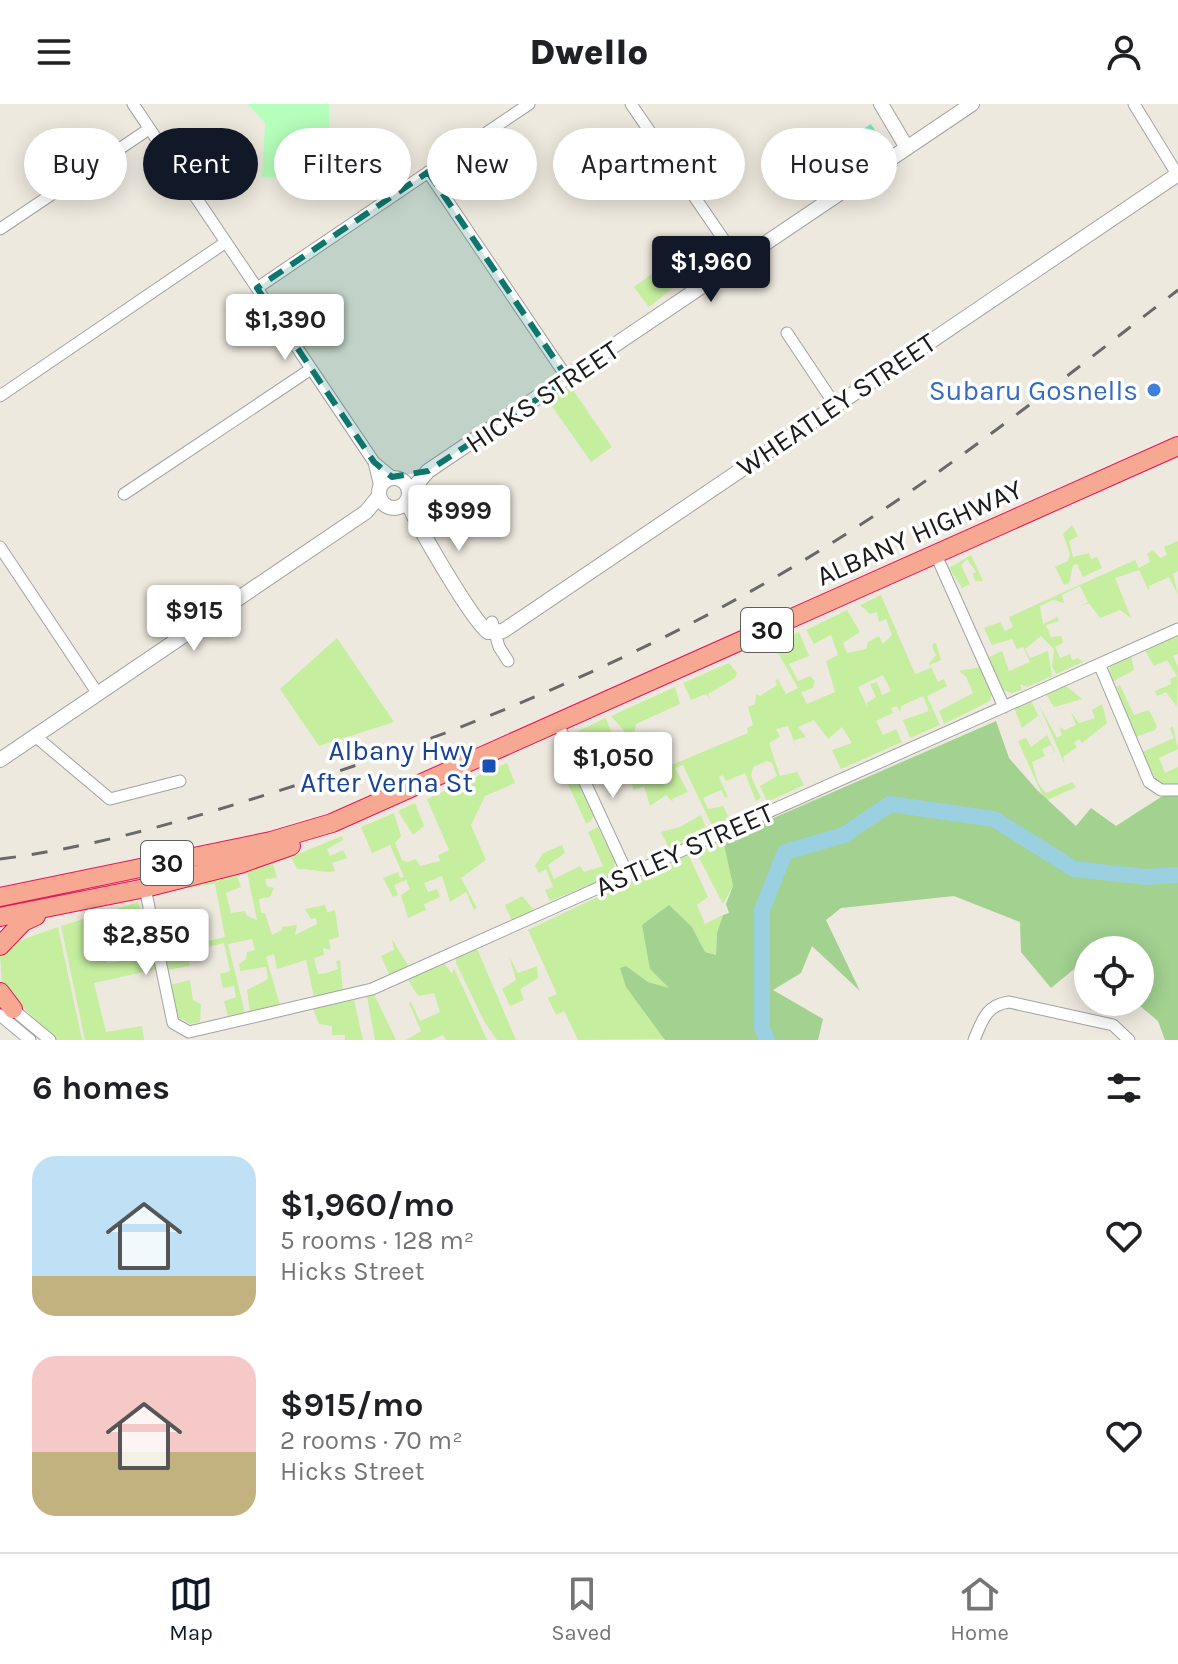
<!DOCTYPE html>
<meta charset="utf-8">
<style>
:root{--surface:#fff;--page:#f6f6f6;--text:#202124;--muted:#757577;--line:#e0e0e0;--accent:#111827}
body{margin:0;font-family:Karla,sans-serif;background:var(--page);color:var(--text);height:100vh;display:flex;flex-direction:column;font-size:30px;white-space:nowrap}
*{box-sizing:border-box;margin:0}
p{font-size:26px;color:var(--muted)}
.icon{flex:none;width:44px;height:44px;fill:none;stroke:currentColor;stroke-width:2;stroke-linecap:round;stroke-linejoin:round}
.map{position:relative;height:936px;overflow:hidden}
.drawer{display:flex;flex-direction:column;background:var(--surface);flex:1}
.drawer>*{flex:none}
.top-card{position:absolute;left:24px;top:24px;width:1130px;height:72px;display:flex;gap:16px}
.tools{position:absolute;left:1074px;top:832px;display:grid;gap:16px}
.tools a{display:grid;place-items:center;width:80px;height:80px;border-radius:50%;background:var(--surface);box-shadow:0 4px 20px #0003;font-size:40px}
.price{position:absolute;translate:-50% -68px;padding:0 18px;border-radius:8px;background:#fff;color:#222;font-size:26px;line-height:52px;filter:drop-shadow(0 2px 4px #0008)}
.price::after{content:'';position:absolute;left:50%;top:48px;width:24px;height:18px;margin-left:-12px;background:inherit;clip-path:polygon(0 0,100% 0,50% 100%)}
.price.selected{background:var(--accent);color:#fff}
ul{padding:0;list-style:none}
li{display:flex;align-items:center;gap:24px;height:200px;padding:0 32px}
li span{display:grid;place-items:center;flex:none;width:224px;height:160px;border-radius:24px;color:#555}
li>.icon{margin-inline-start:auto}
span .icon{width:96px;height:96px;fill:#fffc;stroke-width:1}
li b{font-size:34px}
h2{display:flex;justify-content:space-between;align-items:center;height:96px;padding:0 32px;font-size:34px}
.tag{padding:0 28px;border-radius:36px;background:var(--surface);box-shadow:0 4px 20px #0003;font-size:28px;line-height:72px}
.tag.selected{background:var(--accent);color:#fff}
header{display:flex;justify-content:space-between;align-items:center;height:104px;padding:0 32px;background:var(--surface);font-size:36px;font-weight:800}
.menu{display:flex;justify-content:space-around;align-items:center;height:112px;border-top:2px solid var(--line);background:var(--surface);font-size:22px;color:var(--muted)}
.menu a{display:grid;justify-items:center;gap:4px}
.menu .selected{color:var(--accent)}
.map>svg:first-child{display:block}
.grass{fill:#c5ee9f;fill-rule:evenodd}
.forest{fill:#a2d190}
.park{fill:#b6febc}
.pitch{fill:#75e6bb}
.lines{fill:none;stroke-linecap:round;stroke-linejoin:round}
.river{stroke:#9bd0e0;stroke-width:16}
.minor-casing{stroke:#a2a2a2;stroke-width:13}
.tertiary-casing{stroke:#a2a2a2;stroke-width:16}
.trunk-casing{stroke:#e51359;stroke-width:20}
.minor{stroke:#fff;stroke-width:11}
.tertiary{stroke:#fff;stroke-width:14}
.trunk{stroke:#f6a892;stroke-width:18}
.rail{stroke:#696969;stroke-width:3;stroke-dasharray:16 16;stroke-linecap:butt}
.marked{fill:#0f766e;fill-opacity:0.2;stroke:#0f766e;stroke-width:6;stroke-dasharray:16 10;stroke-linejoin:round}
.shop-dot{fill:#3f7fe0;stroke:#fff;stroke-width:3}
.transit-dot{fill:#1a4fb4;stroke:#fff;stroke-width:3}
.labels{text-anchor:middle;stroke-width:7;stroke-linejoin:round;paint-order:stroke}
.shield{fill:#fff;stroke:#5f5f5f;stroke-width:2}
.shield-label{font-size:26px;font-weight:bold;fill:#1b1b1b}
.shop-label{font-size:28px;fill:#366cbe;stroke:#fff;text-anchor:end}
.street-label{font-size:28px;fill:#1b1b1b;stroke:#fff}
.transit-label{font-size:28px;fill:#164399;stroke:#fff;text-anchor:end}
</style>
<header><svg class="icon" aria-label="menu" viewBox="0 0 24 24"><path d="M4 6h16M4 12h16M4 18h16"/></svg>Dwello<svg class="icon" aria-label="person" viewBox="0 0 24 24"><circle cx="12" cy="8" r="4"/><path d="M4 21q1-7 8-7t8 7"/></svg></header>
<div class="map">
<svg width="1178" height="936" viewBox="0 0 1178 936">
<rect width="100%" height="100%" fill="#eee9df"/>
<path class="grass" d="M660 164 673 184 649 203 634 183Z
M569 280 612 343 591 358 547 295Z
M1072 421 1078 432 1069 437 1073 453 1089 449 1091 455 1097 453 1102 464 1083 473 1077 460 1073 461 1069 479 1064 481 1055 463 1068 457 1070 450 1063 430Z
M1178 437V467L1173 470 1178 491 1169 473 1149 482V487L1139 466 1115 474 1131 514 1120 506 1100 514 1089 499 1078 503 1088 498 1080 482 1062 491 1064 499 1053 496 1040 502 1043 520 1057 513 1059 517 1046 521 1051 533 1061 532 1063 539 1055 543 1060 554 1070 550 1072 556 1078 554 1083 558 1056 570 1052 562 1054 545 1041 532 1025 545 1030 554 1048 547 1052 572 1027 583 1020 580 1022 586 1012 589 1003 586 989 553 1002 547 1009 567 1030 558 1023 543 1017 545 1012 535 992 541 984 524 1000 518 1005 527 1013 523 1009 513 1135 456 1139 464 1150 458 1147 450 1153 446 1160 454 1167 451 1164 443Z
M971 451 983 477H975L973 470 976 468 967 455 961 461 970 480 962 484 949 464Z
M881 491 915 570 931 564 929 559 936 551 932 542 934 539H936L941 556 930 561 938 578 944 575 947 582 927 592 940 621 910 634 903 616 929 607 923 592 901 602 900 608 897 602 891 604 893 609 876 617 883 631 896 625 902 638 841 665 832 646 852 639 842 623 828 635 814 616 798 623 806 633 794 636 799 650 788 622 776 625 780 633 769 639 780 672 797 668 804 681 767 698 760 682 777 672 772 659 767 657 753 663 751 672 761 694 756 697 745 669 726 677 723 671 719 673 728 693 725 694 721 686 703 694 708 705 723 702 730 716 713 724 683 661 675 664 688 688 672 695 673 698 666 691 650 702 644 682 634 686 622 659 626 658 629 664 633 663 637 671 650 664 641 636 657 667 748 629 747 624 753 621 748 603 755 600 756 590 760 592 777 581 775 577 778 575 786 590 798 584 773 540 799 528 809 552 789 560 798 577 810 572 815 577 813 584 801 588 807 600 835 588 826 557 838 551 831 531 814 540 806 526 847 506 860 528 843 539 847 549 866 545 868 538 879 532 883 540 892 531 886 515 879 518 877 508 870 510 860 501ZM883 571 891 587 882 591 877 578 870 580 876 593 867 599 868 604 858 583Z
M1178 530V550L1173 552 1178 563 1177 603 1166 588 1157 592 1155 587 1171 580 1170 575 1177 572 1167 556 1154 562 1145 546Z
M337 534 394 618 319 642 280 585Z
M1131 552 1134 566 1112 578 1108 569 1111 561Z
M729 559 737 569 735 574 708 590 711 597 706 590 691 596 683 579Z
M981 563 992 588 990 597 944 620 939 607 973 589 966 573 959 567Z
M1065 581 1082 595 1054 603 1046 590Z
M1120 581 1134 611 1149 606 1157 622 1155 626 1136 633 1114 584Z
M675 583 680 600 636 620 635 627 627 630 611 612Z
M1031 596 1055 648 1049 651 1054 648 1051 641 1042 645 1045 652 1032 658 1038 679 1046 689 1072 678 1076 683 1045 697 1018 637 1026 634 1031 643 1047 631 1038 612 1022 624 1014 604Z
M1102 600 1107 619 1082 639 1079 635 1074 639 1077 643 1063 653 1065 661 1039 601 1057 634 1062 631 1059 623 1065 626 1076 621 1071 608 1079 619 1095 614 1092 606Z
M606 614 611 628 590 637 586 646 578 627Z
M1173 622 1178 645 1159 654 1165 669 1178 663V681L1172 684 1158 680 1142 648 1174 634 1170 624Z
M507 659 515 679 485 692 471 721 486 756 461 774 477 804 474 806 466 788 450 798 442 772 424 779 428 788 437 785 440 793 424 800 426 806 408 814 401 791 410 785 406 776 394 781 398 791 393 793 383 774 398 768 400 774 404 773 390 741 372 749 361 723 394 709 401 732 395 739 402 756 407 758 416 755 420 762 440 757 438 751 449 746 427 695Z
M577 668 594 712 590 718 586 719 565 674Z
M415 699 424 722 413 731 398 707Z
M701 711 707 727 669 744 661 728 680 723Z
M598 723 615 758 613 771 550 797 545 786 553 783 546 765 539 769 535 762 543 749 562 741 565 749 548 761 554 775 580 762 584 768 603 762 588 728Z
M342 732 343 736 327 745 330 752 343 746 347 754 332 759 335 767C324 770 312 764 297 765L291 753Z
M723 736 733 782 723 800 696 748Z
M688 750 708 793 697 801 705 820 723 811 717 829 716 851 705 848 692 823 671 885 648 878 626 862V883L667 935 578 936 564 907 556 911 548 894 557 890 528 826Z
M273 760 277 774 265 775 267 782 274 784 270 793 259 795 261 809H265L272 831 282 826V823L297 821 295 831 317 820 316 814 311 815 305 805 325 801 327 808 335 806 339 833 329 836 331 846 323 844 324 851 314 854 318 870C327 870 330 867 338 865L336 857 340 856 343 887 314 893 306 856 277 865 274 850 266 853 280 901 250 907 247 886 268 875 266 863 240 867 239 860 246 855 247 848 255 846 252 835 228 840 244 905 243 909 228 912 224 897 236 893 234 882 223 884 220 870 230 867 224 839 207 843V852L204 838 225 833 215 780 191 783 236 770 241 783 226 789 231 809 245 807 247 812 257 816 247 768Z
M522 792 535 807 512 817 505 801Z
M138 798 149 825 121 832 117 817 92 835 90 842 98 846 102 839H108L109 844 104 845 107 859 134 855 131 839 123 841V836L150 833 157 865 94 879 106 928 142 922 144 936H85L61 822Z
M58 823 82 936H57L2 883 0 849 13 839Z
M392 835 409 863 390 872 381 852 394 846Z
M170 838 172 845 184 843 190 862 167 866 162 842Z
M475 845 478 847 516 936H497L484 917 456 859V854Z
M509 852 518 869 537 862 538 874 520 885 524 896 510 902 502 885 516 876Z
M444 859 452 870 454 864 487 936H446L443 931 431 936H406L421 927 409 899 411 898 420 917 440 908 434 889 418 892 408 876Z
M190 876 193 896 201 900 200 918 190 920 177 912 170 881Z
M374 890 396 936H375L367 893Z
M354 896 363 936H345V931H332V922L319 920 313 905Z"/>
<path class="forest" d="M996 617 1009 654 1037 686 1076 722 1091 704 1116 722 1178 682V936H1165L1158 917 1135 898H1140V846H1088V859L1084 857 1051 884 1021 848 1020 818 954 792 841 804 826 816 860 887 812 842 801 869 773 886 823 915 818 936H665L626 883 620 864 626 862 648 878 669 884 650 865 642 821 669 801 692 823 705 848 716 851 717 829 723 811 729 809 726 800 733 782 723 736Z"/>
<path class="park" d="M248 0H329L330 57 306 75 262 73 265 19Z"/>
<path class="pitch" d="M871 20 881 36 853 55 842 39Z
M840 41 852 58 817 81 806 64Z"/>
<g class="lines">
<path class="river" d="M767 936 762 924V806L785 748 844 731 890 700 994 715 1074 765 1146 773 1178 771"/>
<defs>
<path id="minor" d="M133 0 374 358 392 373
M631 0 739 158
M1134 0 1177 70
M428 68 568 275
M0 125 149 25
M257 184 529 0
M787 229 835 301
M0 292 226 138
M374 358 380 383
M124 390 311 265
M0 443 98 590
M936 451 1004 603
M492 518 499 543 508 557
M1100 562 1149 678 1161 686H1178
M558 620 627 769
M35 632 110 695 180 677
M145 784 173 919 189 928 372 885 1178 525
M10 903 50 936
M0 911 30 936
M974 936C982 917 986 901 1009 898L1113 921 1129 936"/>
<path id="tertiary" d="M881 0 907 44
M379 389a15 15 0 1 1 30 0a15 15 0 1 1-30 0Z
M410 388 428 367 972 0
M407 397C416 420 472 516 488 528L503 527 1178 70
M0 656 366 408 379 392"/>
<path id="trunk" d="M0 793 271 737 332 719 1178 342
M0 813 145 784 240 760 291 742
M0 842 23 818 36 812
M0 888 13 905"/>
</defs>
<use href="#minor" class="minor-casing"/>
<use href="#tertiary" class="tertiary-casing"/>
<use href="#trunk" class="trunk-casing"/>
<use href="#minor" class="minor"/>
<use href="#tertiary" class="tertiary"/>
<use href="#trunk" class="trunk"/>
<path class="rail" d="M0 755C104 742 203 711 303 679 497 616 685 535 857 423 969 351 1073 267 1178 186"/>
</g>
<path class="marked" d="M428 68 568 275 428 367 392 373 374 358 257 184Z"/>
<circle class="shop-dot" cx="1154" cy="286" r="8"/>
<rect class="transit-dot" x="481" y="654" width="16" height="16" rx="4"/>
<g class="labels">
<g class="shield">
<rect x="741" y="504" width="52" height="44" rx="6"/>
<rect x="141" y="737" width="52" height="44" rx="6"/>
</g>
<g class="shield-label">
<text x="767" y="535">30</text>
<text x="167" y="768">30</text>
</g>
<g class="shop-label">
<text x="1138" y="296">Subaru Gosnells</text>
</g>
<g class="street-label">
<text transform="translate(542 292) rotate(-34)" y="10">HICKS STREET</text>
<text transform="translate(836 300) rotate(-34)" y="10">WHEATLEY STREET</text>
<text transform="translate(919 428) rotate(-24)" y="10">ALBANY HIGHWAY</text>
<text transform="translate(684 745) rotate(-24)" y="10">ASTLEY STREET</text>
</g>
<g class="transit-label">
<text x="473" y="656">Albany Hwy<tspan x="473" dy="32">After Verna St</tspan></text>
</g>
</g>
</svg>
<div class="tools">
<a><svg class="icon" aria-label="locate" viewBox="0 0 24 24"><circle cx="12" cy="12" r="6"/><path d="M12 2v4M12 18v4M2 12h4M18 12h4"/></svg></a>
</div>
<b class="price selected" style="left:711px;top:200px">$1,960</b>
<b class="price" style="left:285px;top:258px">$1,390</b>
<b class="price" style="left:459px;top:449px">$999</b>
<b class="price" style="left:194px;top:549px">$915</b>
<b class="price" style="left:613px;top:696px">$1,050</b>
<b class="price" style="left:146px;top:873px">$2,850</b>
<div class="top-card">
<a class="tag">Buy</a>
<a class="tag selected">Rent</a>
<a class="tag">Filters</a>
<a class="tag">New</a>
<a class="tag">Apartment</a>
<a class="tag">House</a>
</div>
</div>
<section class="drawer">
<h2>6 homes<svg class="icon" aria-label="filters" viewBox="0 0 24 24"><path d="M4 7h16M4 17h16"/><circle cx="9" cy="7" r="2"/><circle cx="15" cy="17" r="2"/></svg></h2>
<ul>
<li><span style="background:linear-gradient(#bfe0f5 75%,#c2b280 0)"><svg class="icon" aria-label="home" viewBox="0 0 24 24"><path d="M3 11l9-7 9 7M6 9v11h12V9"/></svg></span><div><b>$1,960/mo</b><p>5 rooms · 128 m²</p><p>Hicks Street</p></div><svg class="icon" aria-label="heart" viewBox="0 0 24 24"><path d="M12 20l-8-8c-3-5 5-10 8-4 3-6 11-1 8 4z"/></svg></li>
<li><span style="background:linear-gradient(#f6c9c9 60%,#c2b280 0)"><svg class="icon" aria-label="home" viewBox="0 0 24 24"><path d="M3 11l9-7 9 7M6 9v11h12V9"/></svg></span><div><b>$915/mo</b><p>2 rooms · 70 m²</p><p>Hicks Street</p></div><svg class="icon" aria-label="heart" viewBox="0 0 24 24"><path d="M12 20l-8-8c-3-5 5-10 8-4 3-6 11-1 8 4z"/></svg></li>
</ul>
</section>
<nav class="menu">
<a class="selected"><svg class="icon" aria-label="map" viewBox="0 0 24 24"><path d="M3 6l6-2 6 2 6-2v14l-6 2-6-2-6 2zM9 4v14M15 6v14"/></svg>Map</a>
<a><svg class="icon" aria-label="saved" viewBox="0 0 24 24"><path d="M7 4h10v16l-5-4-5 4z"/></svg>Saved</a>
<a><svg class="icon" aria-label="home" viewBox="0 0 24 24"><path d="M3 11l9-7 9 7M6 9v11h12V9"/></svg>Home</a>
</nav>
